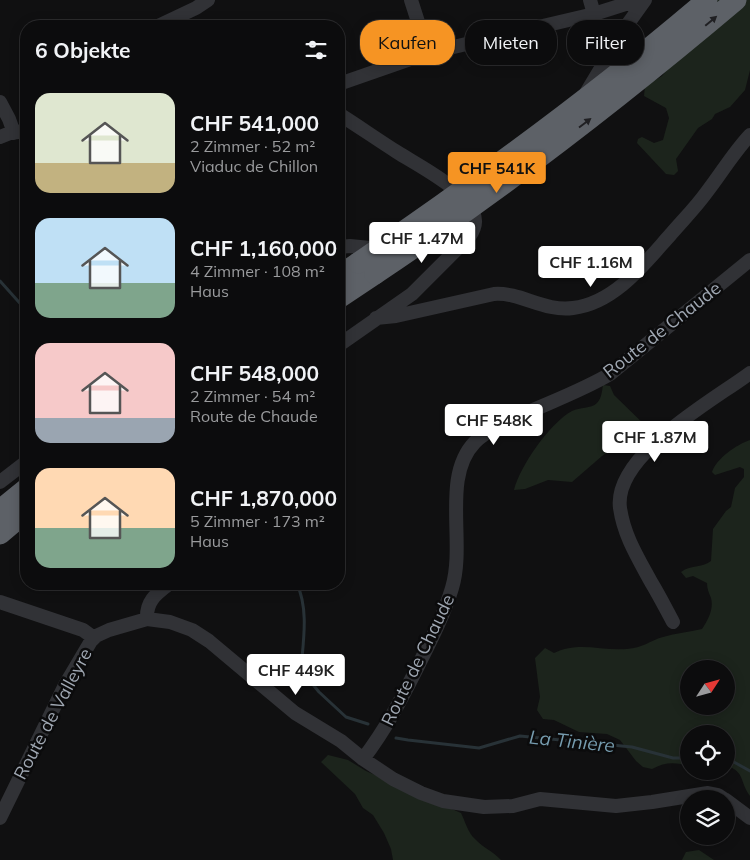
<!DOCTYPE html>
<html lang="de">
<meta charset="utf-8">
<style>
:root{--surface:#0c0c0d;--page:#1a1a1b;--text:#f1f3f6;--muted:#9a9b9d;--line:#2c2c2e;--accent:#f69423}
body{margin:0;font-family:Mulish,sans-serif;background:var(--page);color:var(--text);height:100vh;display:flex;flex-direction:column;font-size:19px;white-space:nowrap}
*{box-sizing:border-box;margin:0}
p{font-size:16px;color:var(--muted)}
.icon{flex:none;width:28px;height:28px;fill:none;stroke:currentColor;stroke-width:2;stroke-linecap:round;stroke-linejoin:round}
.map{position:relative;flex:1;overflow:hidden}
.details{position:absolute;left:20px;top:20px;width:325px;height:570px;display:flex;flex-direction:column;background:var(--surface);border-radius:20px;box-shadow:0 2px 12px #0003,0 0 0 1px var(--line)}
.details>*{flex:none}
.hud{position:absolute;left:360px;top:20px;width:315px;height:45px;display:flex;gap:10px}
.needle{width:32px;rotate:54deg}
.controls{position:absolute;left:680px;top:660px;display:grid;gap:10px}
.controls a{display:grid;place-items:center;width:55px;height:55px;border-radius:50%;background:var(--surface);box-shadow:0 2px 12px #0003,0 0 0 1px var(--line);font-size:25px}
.price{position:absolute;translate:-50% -42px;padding:0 11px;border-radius:5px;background:#fff;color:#222;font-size:16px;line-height:32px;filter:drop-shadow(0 1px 2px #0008)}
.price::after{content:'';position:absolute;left:50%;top:30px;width:15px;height:11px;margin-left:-8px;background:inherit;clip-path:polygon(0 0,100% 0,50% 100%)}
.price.on{background:var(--accent);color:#111}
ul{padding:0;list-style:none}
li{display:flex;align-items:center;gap:15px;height:125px;padding:0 15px}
li span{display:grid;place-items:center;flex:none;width:140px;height:100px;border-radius:15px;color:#555}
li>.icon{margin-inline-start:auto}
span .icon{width:60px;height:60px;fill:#fffc;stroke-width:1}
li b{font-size:21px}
h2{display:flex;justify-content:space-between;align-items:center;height:60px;padding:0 15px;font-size:21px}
.pill{padding:0 18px;border-radius:20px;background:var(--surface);box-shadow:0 2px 12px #0003,0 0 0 1px var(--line);font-size:18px;line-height:45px}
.pill.on{background:var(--accent);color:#111}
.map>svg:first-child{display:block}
.green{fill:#1c241c;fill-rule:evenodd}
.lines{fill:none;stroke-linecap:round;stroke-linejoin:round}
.stream{stroke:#283237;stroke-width:3}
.minor{stroke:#313236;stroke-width:14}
.highway{stroke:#5d6167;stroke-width:21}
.highway-bridge{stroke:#5d6167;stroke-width:21}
.oneway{fill:#202023}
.labels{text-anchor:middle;stroke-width:5;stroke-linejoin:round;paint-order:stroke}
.street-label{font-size:18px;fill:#a0a8b3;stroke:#0b0b0c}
.water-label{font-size:19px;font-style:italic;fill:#769caf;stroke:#0b0b0c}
</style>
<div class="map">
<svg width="750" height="860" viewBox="0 0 750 860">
<rect width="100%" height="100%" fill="#101011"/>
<path class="green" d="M712 0H750V70L745 90 730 107 715 114 712 119 698 128 676 159 678 171 674 175 666 174 637 143 638 139 642 137 654 143 663 140 669 118 666 108 644 96 645 86 662 76 667 70Z
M603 385 610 386 614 395 652 432 618 445 602 456 572 482 548 480 525 489 514 490C520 466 550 423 572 411 580 407 591 409 597 403 602 398 602 390 603 385Z
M750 440V796C739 781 746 773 726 765V734H689V766C675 762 665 762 652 769L643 767 636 761 620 740 607 734 579 732 554 720 543 719 537 710 540 697 535 658 545 648 554 653C579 641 600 651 627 649 643 648 649 641 663 637 676 633 689 632 702 629 708 620 714 609 711 598 709 593 707 589 707 583L693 576 686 578 681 572C690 565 702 568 711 561L713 529 726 511 731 507 735 488 744 477V469L740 467 715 475 712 472C717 458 736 445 750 440ZM689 669H726V706H689Z
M328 755 348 760 366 771 461 813C465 821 468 833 475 839 483 848 493 851 501 860H393L391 849 384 833 373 815 363 808 355 794 321 762Z
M699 850 714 860H682L686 852Z"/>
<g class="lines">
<path class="stream" d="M0 281 26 310
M297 584C309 610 303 642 301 670L319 692 346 717 368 724
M396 738 408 740 479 748 520 736 632 747 673 758H689
M726 761H732L750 771"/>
<path class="minor" d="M411 0 428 53
M590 0 594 14
M158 26 196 8 208 0
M339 84 428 53 594 14 638 0 643 2
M586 93 625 28 645 0
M0 102 9 119 14 133
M339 114C358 126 378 140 397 152 421 167 461 187 473 212 477 221 475 229 469 237L412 294 339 345
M0 137 10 133 26 131
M339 247 350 246 380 249
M376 318 396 316 494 294C521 292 544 312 573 308 615 303 645 263 671 234 683 220 696 207 706 193 721 174 733 153 750 135
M0 482 26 462
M0 602 83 630 94 638
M147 619C146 601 156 594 169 584
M673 622C666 609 659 595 651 582 638 558 624 536 620 508 613 455 714 400 750 373
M363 759C386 729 402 698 419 664 431 640 444 615 452 588 466 542 441 477 475 442 489 429 507 422 524 414 553 401 583 390 610 374L750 260
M726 800 750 818
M0 818 65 685 91 641 96 636 109 630 147 619 170 622 192 630 209 641 295 713 341 741 363 759 393 779 421 793 443 801 484 807 513 806 540 799 616 806 652 802 708 793 718 795 724 799"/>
<path class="highway" d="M339 276 358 263
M339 298 375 274
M0 510 26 489
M0 534 26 512"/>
<path class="highway-bridge" d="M358 263C478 181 596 95 707 0
M375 274C501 190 620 98 736 0"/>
</g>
<defs><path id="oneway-solid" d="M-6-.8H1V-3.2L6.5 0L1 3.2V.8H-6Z" transform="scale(1.25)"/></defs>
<g class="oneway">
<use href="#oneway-solid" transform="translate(711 21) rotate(-40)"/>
<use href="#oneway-solid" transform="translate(585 123) rotate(-37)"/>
</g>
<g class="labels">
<g class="street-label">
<text transform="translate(662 330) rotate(-38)" y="6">Route de Chaude</text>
<text transform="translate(418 660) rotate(-64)" y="6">Route de Chaude</text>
<text transform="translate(53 714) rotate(-62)" y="6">Route de Valleyre</text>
</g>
<g class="water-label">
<text transform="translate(572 741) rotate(6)" y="7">La Tinière</text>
</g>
</g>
</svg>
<div class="controls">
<a><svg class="needle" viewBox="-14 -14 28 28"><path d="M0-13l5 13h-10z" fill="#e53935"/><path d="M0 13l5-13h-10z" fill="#9a9b9d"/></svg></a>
<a><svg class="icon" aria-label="locate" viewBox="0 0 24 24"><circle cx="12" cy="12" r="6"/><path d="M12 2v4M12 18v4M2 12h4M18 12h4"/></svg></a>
<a><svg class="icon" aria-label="layers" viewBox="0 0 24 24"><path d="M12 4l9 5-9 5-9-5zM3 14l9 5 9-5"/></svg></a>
</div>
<b class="price on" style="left:497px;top:194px">CHF 541K</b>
<b class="price" style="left:422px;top:264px">CHF 1.47M</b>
<b class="price" style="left:591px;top:288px">CHF 1.16M</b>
<b class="price" style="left:494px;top:446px">CHF 548K</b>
<b class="price" style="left:655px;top:463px">CHF 1.87M</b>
<b class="price" style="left:296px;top:696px">CHF 449K</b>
<div class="hud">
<a class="pill on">Kaufen</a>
<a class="pill">Mieten</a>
<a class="pill">Filter</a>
</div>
<section class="details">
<h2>6 Objekte<svg class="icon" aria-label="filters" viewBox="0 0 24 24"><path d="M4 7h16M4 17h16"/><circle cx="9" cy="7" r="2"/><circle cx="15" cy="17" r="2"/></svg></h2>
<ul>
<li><span style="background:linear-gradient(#dfe7d0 70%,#c2b280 0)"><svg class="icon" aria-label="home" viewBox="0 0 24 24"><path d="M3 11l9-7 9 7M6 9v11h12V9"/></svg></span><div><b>CHF 541,000</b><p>2 Zimmer · 52 m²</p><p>Viaduc de Chillon</p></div></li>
<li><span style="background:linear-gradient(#bfe0f5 65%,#7fa58c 0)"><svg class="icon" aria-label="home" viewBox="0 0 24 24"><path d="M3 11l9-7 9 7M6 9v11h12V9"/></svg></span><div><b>CHF 1,160,000</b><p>4 Zimmer · 108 m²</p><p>Haus</p></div></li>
<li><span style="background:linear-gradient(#f6c9c9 75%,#9aa5b1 0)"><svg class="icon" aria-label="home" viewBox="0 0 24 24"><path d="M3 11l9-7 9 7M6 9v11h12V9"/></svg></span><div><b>CHF 548,000</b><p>2 Zimmer · 54 m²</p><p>Route de Chaude</p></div></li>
<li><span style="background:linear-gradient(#ffd9b3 60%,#7fa58c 0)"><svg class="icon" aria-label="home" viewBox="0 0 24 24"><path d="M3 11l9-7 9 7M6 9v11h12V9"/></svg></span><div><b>CHF 1,870,000</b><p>5 Zimmer · 173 m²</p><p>Haus</p></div></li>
</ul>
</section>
</div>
